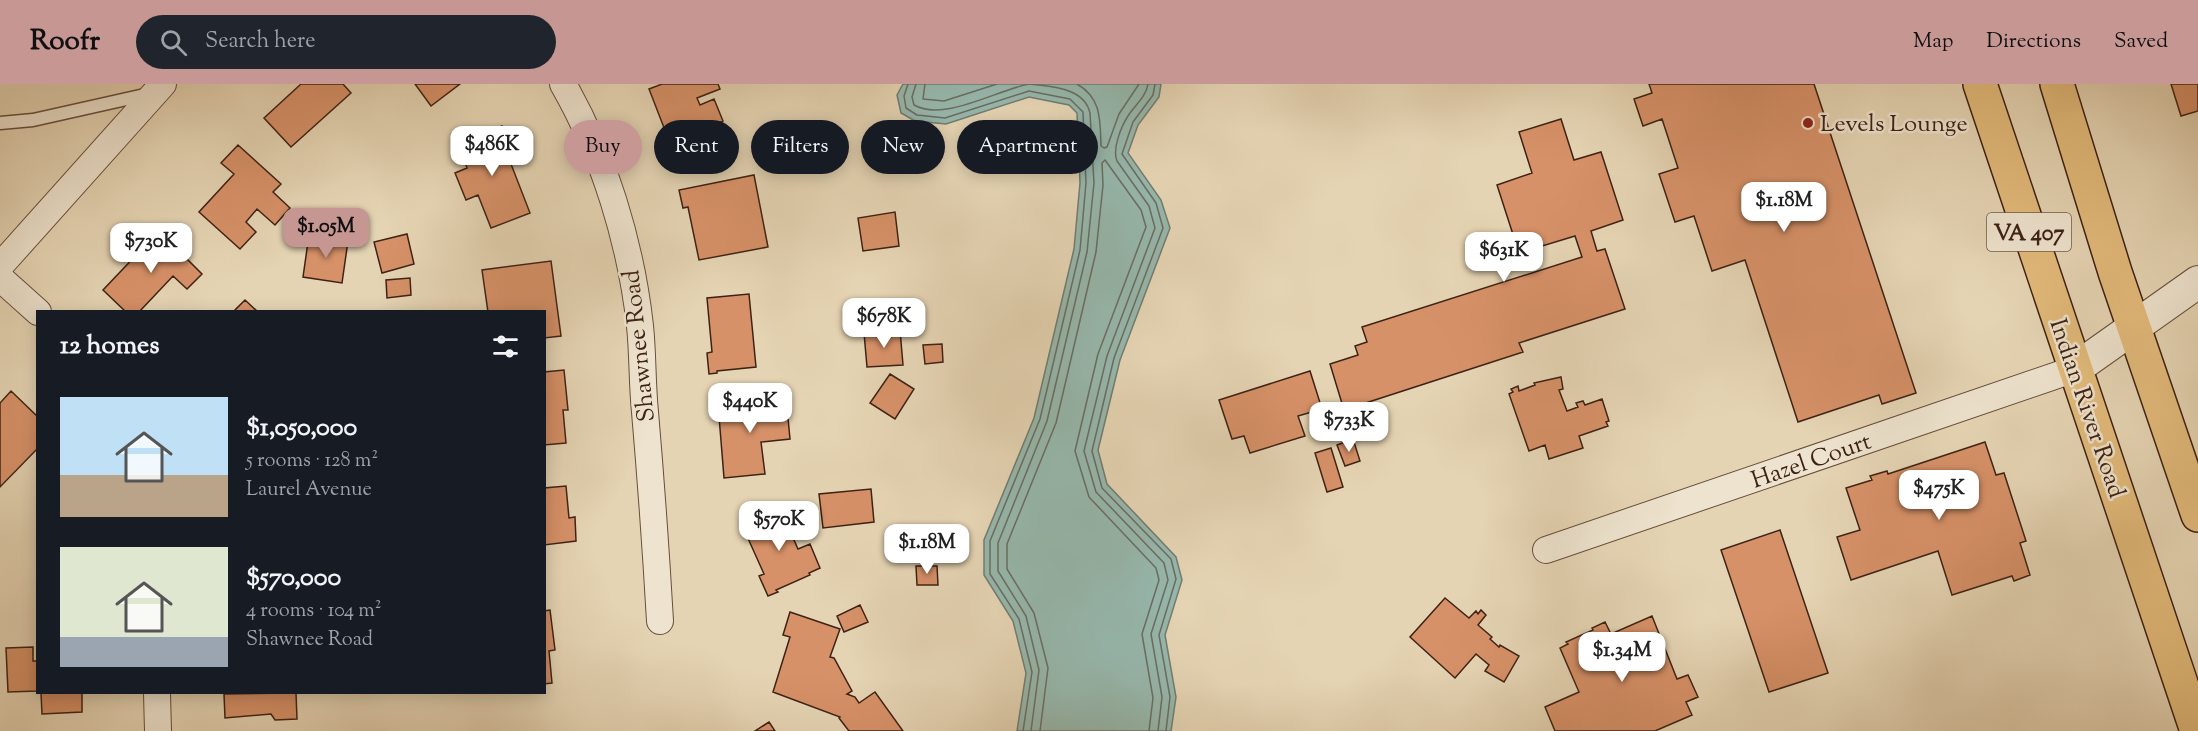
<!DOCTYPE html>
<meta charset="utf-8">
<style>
:root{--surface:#171b24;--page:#20242c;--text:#f1f3f6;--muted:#9ea1a6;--accent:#c59692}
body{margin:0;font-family:"Sorts Mill Goudy",serif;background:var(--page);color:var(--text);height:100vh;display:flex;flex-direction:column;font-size:22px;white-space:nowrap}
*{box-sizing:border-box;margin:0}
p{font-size:20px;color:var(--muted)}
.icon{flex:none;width:33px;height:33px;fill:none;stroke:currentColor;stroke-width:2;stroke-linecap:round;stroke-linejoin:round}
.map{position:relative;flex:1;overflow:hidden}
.side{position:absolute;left:36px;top:226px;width:510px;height:384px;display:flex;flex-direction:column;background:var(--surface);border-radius:0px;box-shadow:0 3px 15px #0003}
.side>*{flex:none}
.top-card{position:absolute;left:564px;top:36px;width:570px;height:54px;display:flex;gap:12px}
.price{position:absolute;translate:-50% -51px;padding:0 14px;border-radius:12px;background:#fff;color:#222;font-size:20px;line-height:39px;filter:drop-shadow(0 2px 3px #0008)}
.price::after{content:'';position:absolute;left:50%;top:36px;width:18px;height:14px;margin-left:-9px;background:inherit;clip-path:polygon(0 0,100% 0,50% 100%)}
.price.on{background:var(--accent);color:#111}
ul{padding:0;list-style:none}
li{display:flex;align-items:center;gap:18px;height:150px;padding:0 24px}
li span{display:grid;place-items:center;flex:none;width:168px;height:120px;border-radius:0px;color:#555}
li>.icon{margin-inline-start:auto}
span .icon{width:72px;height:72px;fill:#fffc;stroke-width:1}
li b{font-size:26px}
h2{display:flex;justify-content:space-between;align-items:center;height:72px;padding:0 24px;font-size:26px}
.pill{padding:0 21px;border-radius:27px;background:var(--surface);box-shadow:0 3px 15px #0003;font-size:21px;line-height:54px}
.pill.on{background:var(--accent);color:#111}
header{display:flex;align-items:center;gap:36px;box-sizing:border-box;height:84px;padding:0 30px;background:var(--accent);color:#111}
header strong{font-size:28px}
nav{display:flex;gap:33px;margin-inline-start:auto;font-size:21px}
.search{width:420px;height:54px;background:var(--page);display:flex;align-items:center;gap:15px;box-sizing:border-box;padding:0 21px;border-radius:33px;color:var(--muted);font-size:22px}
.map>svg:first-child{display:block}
.water{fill:#96b8ad;stroke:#727c71;stroke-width:1.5}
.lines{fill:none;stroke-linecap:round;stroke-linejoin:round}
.shore{stroke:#6a6d62;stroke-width:1.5}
.building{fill:#d79168;stroke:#3d2216;stroke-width:1.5}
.service-casing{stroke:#674e3d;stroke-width:15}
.minor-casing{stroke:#674e3d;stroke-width:28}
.tertiary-casing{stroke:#674e3d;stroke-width:34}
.primary-casing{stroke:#3d2216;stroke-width:36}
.service{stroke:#eee3ce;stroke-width:12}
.minor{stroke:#eee3ce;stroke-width:26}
.tertiary{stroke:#eee3ce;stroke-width:32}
.primary{stroke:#e2ba7a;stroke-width:33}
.poi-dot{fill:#8f2418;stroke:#eee3ce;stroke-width:2}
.labels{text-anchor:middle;stroke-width:5;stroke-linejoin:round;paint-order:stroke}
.shield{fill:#eee3ce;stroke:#725c4d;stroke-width:1.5}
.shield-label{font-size:22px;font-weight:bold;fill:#3d2216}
.poi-label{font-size:24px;fill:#3d2216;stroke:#eee3ce;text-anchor:start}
.street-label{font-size:24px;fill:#3d2216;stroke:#eee3ce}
</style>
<header>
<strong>Roofr</strong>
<div class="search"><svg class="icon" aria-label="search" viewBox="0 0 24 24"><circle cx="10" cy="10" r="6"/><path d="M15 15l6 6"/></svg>Search here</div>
<nav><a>Map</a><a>Directions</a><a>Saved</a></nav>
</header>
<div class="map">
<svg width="2198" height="647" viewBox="0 0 2198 647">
<rect width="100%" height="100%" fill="#e5d4b3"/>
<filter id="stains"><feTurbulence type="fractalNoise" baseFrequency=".00333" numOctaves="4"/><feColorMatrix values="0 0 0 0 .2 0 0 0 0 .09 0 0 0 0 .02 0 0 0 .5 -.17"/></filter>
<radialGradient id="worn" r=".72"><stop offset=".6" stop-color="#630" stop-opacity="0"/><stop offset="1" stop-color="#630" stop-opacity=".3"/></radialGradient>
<path class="water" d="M903 0H1161L1159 13 1138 41 1128 69 1161 116 1170 144 1120 276 1098 366 1107 400 1176 473 1182 496 1165 551 1176 613 1171 647H1017L1026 589 1013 537 984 491V456L1034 334 1074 165 1080 99 1077 29 1069 21 1029 13 946 40 915 37 901 29 897 11Z"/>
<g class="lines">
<path class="shore" d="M908 0 904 12 906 24 917 31 945 34 1029 7 1070 15 1083 28 1086 99 1080 166 1040 335 990 457V490L1019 535 1032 588 1023 647
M916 0 912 13 914 21C944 38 997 6 1029 0
M925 0 923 15 944 17 997 0
M1030 0C1051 3 1084 3 1090 29L1094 99 1087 168 1047 337 998 459V487L1026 532 1039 586 1031 647
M1077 0C1102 14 1100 37 1101 62L1104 64 1107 63 1119 30 1139 0
M1148 0C1146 13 1135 21 1128 32 1121 43 1112 65 1117 77L1149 122 1155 144 1107 272 1084 367 1096 408 1164 479 1168 496 1151 550 1162 613 1158 647
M1155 0 1153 11 1133 38 1122 70 1156 119 1163 144 1114 274 1092 367 1102 404 1171 475 1176 495 1159 551 1170 613 1166 647
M1040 647 1048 584 1034 529 1007 485V460L1056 339 1096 168 1103 101 1102 79 1105 76 1141 126 1146 143 1098 270 1075 367 1089 413 1156 484 1159 496 1142 550 1153 614 1149 647"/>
</g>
<path class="building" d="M301 0H343L351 9 291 63 264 34Z
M415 0H460L431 22Z
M662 0H718L720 5 697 14 700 21 714 15 723 37 708 43 716 64 681 77V80L675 82 664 55 668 54 649 5Z
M1649 0H1814L1916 309 1882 320 1879 311 1798 338 1745 176 1712 187 1694 132 1675 138 1659 90 1678 84 1662 35 1643 42 1634 15 1652 9Z
M2171 0H2198V27L2181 32Z
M1561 35 1574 76 1601 68 1623 136 1591 147 1597 167 1605 165 1625 225 1519 259 1523 268 1344 326 1330 280 1358 271 1355 262 1367 258 1362 243 1582 173 1575 152 1519 169 1497 101 1532 89 1519 48Z
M502 42 516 78 511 80 530 129 491 144 478 111 466 116 455 89 467 84 458 59Z
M238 61 281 100 273 108 290 124 275 141 257 125 246 138 256 148 240 165 199 128 234 90 221 79Z
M754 91 768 163 699 176 688 123 683 124 679 106Z
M895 128 899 162 863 167 858 134Z
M160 146 189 173 187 175 202 190 187 205 173 192 139 228H126L103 206Z
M407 150 414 180 382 189 374 158Z
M309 151 348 157 342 199 303 193Z
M551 177 561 252 544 254V228H488L482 186Z
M410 194 411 211 387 214 386 196Z
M749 210 756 283 717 287V289L709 290 707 269 712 268 707 214Z
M245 216 258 228H236L235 226Z
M900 246 903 281 867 283 864 249Z
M942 260 943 278 925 280 923 261Z
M564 286 568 326H563L566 359 544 361V288Z
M1310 287 1322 325 1298 332 1305 352 1250 369 1244 352 1232 355 1219 316Z
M890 290 914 305 895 335 870 319Z
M1561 293 1563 305 1559 306 1567 327 1578 323 1576 319 1583 317 1585 321 1602 315 1609 337 1606 338 1608 342 1579 352 1583 364 1549 375 1545 361 1529 367 1509 310 1513 308 1511 305 1518 302 1519 307 1535 301 1534 299Z
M11 307 38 333V364L0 403V319Z
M786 313 790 355 761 358 765 390 724 394 718 320Z
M1353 355 1360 377 1345 382 1337 361Z
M1985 358 1996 391 2004 389 2026 457 2020 459 2030 491 2014 497 2012 492 1952 511 1938 467 1851 496 1837 453 1860 446 1846 404 1872 396 1870 392 1887 387 1888 390Z
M1331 364 1343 403 1327 408 1315 369Z
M566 402 569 434 575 433 576 457 544 461V404Z
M871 405 874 438 823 444 819 410Z
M780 424 798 465 810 460 820 484 809 489 810 491 776 506 778 508 768 512 759 492 764 490 742 441Z
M1780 446 1828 589 1769 608 1721 466Z
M916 482H937L938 501H917Z
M1445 514 1469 534 1476 527 1478 530 1481 526 1486 531 1478 541 1492 553 1490 555 1499 563 1500 561 1519 572 1504 598 1485 587 1489 581 1476 570 1455 594 1410 553Z
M860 521 868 538 844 548 837 532Z
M550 526 555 566 549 567 552 599 544 600V527Z
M790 528 840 545 830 573 834 574 852 607 847 610 855 613 859 619 875 608 903 647H849L839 634 840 633 773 608 790 553 783 551Z
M1652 532 1677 595 1688 591 1698 613 1686 618 1692 631 1655 647H1555L1545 623 1579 608 1560 564 1568 560 1566 558 1593 546 1592 544 1605 538 1611 550Z
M33 563V577H38V607L8 608 6 564Z
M41 609H82V628L42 630Z
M296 609 297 635 275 636 271 630 225 634 224 610Z
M769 638 775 647H755Z"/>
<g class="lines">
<defs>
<path id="service" d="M0 39 33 36 149 10"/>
<path id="minor" d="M563 0C604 71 631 160 640 242 643 270 642 299 645 328 651 398 656 467 660 537
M0 182 163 0
M0 194 38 228
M1546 466 2075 285
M157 609 158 647"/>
<path id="tertiary" d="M2075 285 2198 198"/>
<path id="primary" d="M1980 0 2197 647
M2057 0 2115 188 2198 431"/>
</defs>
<use href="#service" class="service-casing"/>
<use href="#minor" class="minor-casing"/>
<use href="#tertiary" class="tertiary-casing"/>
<use href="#primary" class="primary-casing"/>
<use href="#service" class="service"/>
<use href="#minor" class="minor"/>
<use href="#tertiary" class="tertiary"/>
<use href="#primary" class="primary"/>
</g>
<circle class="poi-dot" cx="1808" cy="39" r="6"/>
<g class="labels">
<rect class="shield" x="1987" y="129" width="84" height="38" rx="4.5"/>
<g class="shield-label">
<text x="2029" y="156">VA 407</text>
</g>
<g class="poi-label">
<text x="1820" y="47">Levels Lounge</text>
</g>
<g class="street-label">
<text transform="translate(638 262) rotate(-96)" y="8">Shawnee Road</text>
<text transform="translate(2088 324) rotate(71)" y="8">Indian River Road</text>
<text transform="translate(1811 376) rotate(-19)" y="8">Hazel Court</text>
</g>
</g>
<rect width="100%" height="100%" filter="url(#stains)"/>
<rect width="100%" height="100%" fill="url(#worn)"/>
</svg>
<b class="price" style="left:492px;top:93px">$486K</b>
<b class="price" style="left:1784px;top:149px">$1.18M</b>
<b class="price on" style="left:326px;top:175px">$1.05M</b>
<b class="price" style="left:151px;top:190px">$730K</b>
<b class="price" style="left:1504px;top:199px">$631K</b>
<b class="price" style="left:884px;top:265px">$678K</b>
<b class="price" style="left:750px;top:350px">$440K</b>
<b class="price" style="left:1349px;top:369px">$733K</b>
<b class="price" style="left:1939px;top:437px">$475K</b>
<b class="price" style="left:779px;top:468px">$570K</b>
<b class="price" style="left:927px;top:491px">$1.18M</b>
<b class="price" style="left:1622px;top:599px">$1.34M</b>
<div class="top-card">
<a class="pill on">Buy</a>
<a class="pill">Rent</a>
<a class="pill">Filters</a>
<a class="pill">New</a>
<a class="pill">Apartment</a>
</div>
<section class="side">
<h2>12 homes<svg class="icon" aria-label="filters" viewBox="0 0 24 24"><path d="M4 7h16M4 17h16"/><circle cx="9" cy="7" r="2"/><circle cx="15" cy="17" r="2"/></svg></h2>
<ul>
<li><span style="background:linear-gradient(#bfe0f5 65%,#b9a48a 0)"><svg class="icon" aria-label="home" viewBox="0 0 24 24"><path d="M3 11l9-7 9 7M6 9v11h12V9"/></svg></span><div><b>$1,050,000</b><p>5 rooms · 128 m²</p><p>Laurel Avenue</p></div></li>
<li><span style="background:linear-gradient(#dfe7d0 75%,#9aa5b1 0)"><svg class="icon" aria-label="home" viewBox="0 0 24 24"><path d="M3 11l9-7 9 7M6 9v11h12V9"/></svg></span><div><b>$570,000</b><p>4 rooms · 104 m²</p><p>Shawnee Road</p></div></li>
</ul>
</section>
</div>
